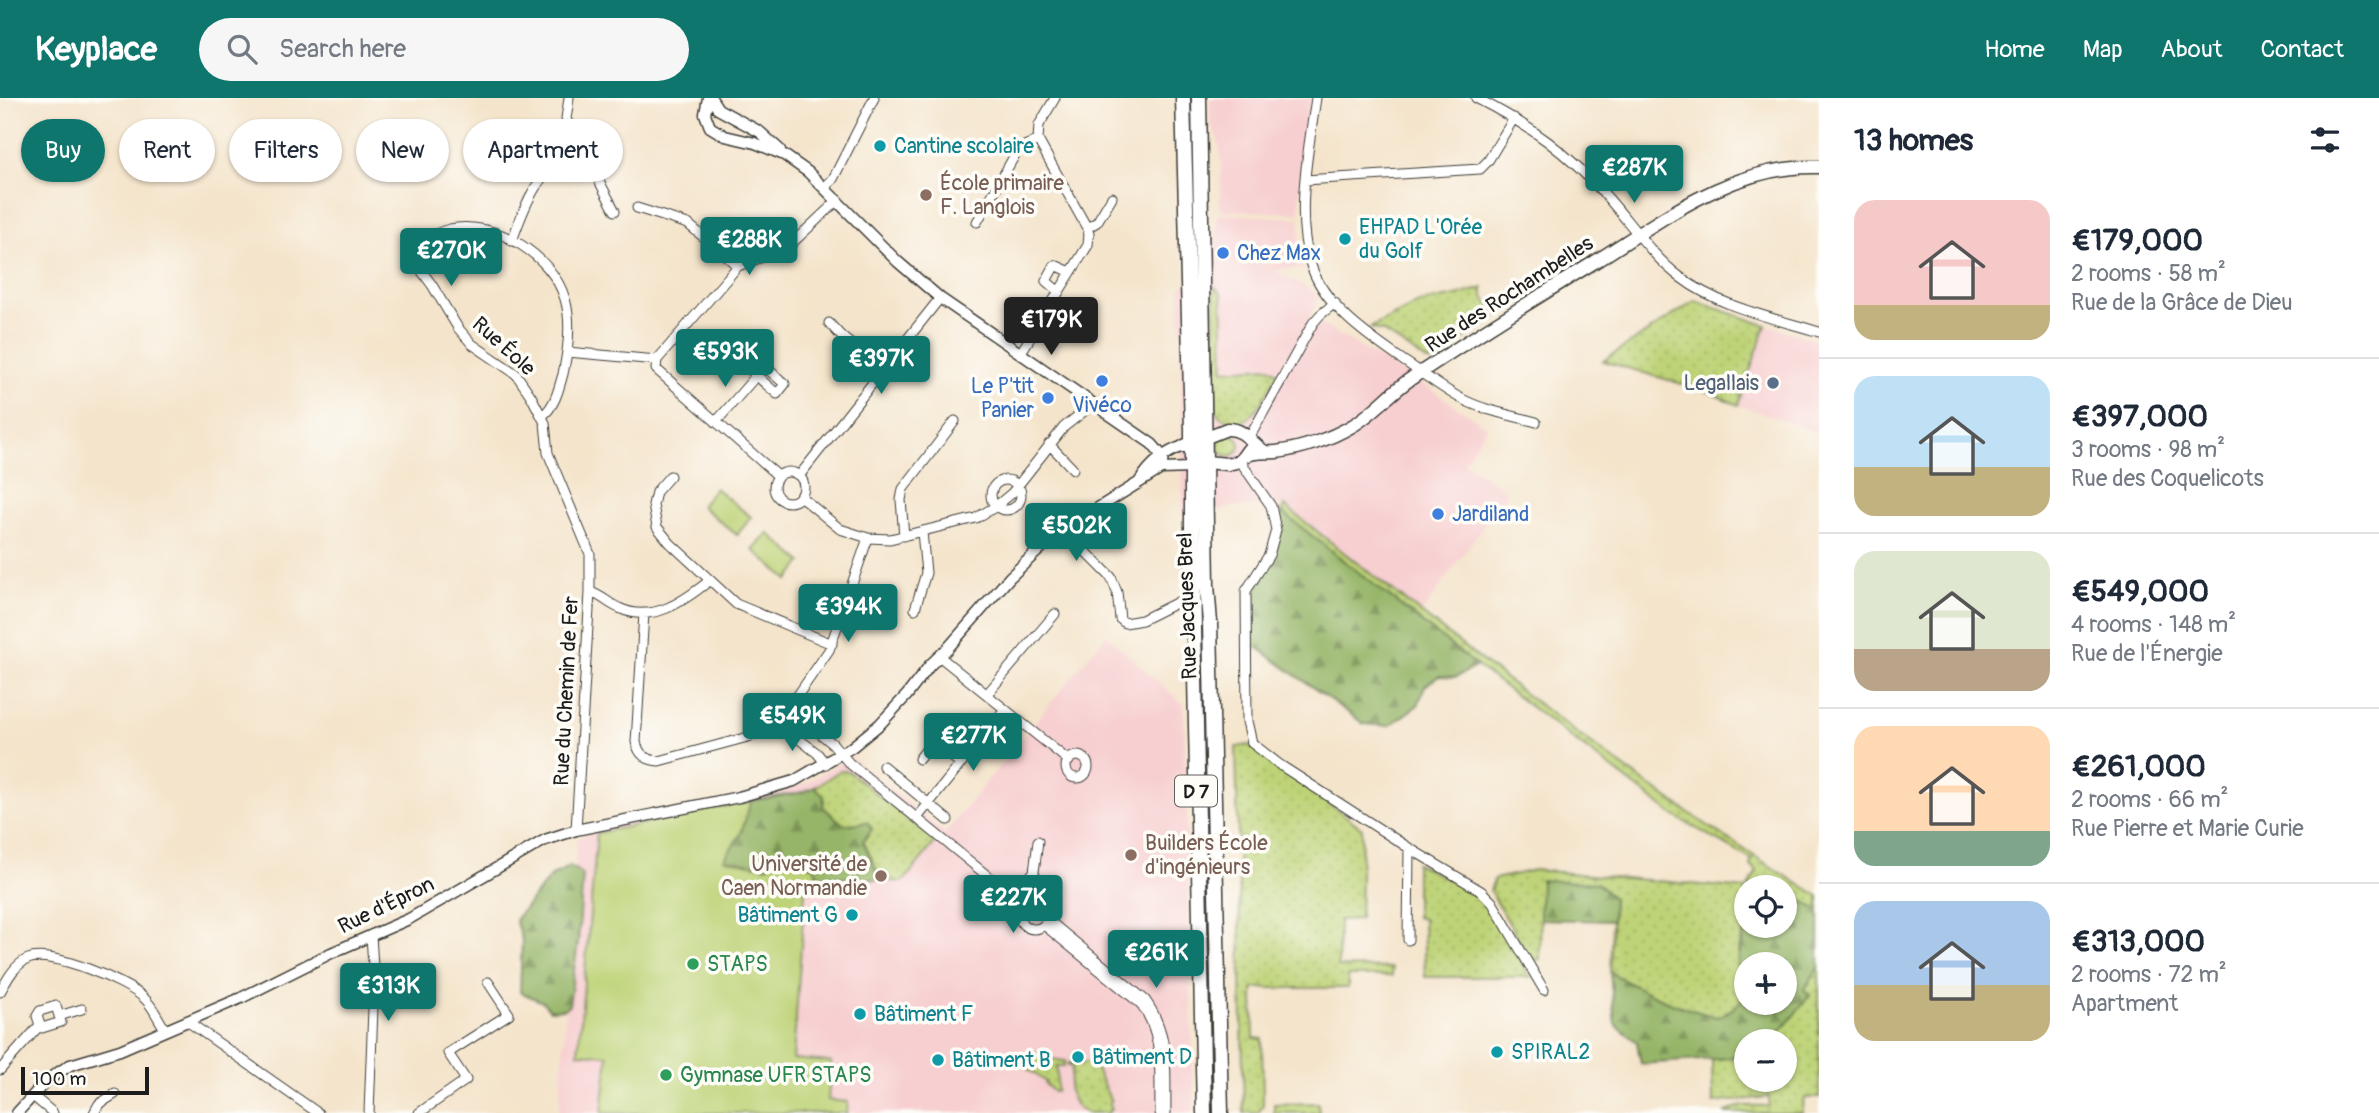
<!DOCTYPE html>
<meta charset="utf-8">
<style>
:root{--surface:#fff;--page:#f6f6f7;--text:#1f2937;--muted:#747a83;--line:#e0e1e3;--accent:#0f766e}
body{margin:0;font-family:Pangolin,sans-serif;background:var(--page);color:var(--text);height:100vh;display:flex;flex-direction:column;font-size:26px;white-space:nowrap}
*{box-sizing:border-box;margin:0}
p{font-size:23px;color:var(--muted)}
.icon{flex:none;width:38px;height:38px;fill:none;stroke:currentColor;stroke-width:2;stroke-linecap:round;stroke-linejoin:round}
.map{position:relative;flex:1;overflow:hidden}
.side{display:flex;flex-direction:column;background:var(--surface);width:560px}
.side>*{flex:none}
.banner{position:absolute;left:21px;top:21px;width:665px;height:63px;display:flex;gap:14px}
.controls{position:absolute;left:1734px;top:777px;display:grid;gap:14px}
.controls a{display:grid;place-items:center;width:63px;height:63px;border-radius:50%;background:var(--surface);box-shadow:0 2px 5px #0004;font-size:35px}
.scale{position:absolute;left:21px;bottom:18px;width:128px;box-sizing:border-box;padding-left:7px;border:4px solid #1c1c1c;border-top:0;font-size:19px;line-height:24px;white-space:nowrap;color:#1c1c1c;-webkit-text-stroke:5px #fdfcf7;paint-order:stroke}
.price{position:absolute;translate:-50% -60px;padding:0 16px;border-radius:7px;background:var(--accent);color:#fff;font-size:23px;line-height:46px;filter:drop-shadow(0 2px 4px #0008)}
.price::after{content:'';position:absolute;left:50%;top:42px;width:21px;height:16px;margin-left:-10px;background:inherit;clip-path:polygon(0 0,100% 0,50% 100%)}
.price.on{background:#222;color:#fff}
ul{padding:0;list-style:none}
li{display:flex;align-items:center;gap:21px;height:175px;padding:0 35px}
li+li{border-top:2px solid var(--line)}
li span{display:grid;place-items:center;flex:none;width:196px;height:140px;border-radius:21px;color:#555}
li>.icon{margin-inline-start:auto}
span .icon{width:84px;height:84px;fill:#fffc;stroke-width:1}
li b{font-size:30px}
h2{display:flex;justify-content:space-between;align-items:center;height:84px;padding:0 35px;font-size:30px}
.tag{padding:0 24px;border-radius:32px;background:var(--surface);box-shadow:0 2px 5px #0004;font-size:24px;line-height:63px}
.tag.on{background:var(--accent);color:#fff}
header{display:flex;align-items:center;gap:42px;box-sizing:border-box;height:98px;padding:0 35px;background:var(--accent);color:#fff}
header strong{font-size:33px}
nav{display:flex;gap:38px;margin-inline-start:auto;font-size:24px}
.search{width:490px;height:63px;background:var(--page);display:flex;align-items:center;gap:18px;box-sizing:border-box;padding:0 24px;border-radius:38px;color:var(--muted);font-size:26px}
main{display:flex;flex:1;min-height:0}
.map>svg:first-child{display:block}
.built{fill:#f7cfd0}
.grass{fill:url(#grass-dots);stroke:#6d784a;stroke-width:2}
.forest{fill:url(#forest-firs);stroke:#596842;stroke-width:2}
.garden{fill:#bed377;stroke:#6d784a;stroke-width:2}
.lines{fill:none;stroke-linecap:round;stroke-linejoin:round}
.minor-casing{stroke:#3c3a36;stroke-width:11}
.tertiary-casing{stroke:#3c3a36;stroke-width:13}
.secondary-casing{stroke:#3c3a36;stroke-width:15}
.primary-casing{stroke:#3c3a36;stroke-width:17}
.minor{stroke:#fff;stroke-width:9}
.tertiary{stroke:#fff;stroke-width:10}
.secondary{stroke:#fff;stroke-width:12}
.primary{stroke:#fff;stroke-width:14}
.culture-dot{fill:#0f9aa8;stroke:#fdfcf7;stroke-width:2.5}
.education-dot{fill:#8d6e63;stroke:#fdfcf7;stroke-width:2.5}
.shop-dot{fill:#3f7fe0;stroke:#fdfcf7;stroke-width:2.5}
.service-dot{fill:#5c6f8a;stroke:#fdfcf7;stroke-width:2.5}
.leisure-dot{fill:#2e9e5b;stroke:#fdfcf7;stroke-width:2.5}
.labels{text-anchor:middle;stroke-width:7;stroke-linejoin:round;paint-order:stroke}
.shield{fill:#fdfcf7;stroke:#605f5e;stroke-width:2}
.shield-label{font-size:19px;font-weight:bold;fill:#1c1c1c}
.culture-label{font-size:21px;fill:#0d838f;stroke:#fdfcf7;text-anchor:start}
.education-label{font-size:21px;fill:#785e54;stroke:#fdfcf7;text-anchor:start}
.shop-label{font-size:21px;fill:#366cbe;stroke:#fdfcf7;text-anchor:start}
.street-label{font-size:21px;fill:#1c1c1c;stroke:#fdfcf7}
.service-label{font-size:21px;fill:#4e5e75;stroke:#fdfcf7;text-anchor:end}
.leisure-label{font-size:21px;fill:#27864d;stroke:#fdfcf7;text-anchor:start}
</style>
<header>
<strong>Keyplace</strong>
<div class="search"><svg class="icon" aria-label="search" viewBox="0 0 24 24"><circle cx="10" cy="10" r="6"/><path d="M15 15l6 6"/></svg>Search here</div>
<nav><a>Home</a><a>Map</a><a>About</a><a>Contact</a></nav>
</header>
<main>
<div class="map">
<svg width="1819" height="1015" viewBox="0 0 1819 1015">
<defs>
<pattern id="grass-dots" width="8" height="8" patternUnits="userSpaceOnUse" patternTransform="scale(1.75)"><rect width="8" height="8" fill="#bed377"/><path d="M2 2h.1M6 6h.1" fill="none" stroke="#a3b566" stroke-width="1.8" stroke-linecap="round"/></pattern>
<pattern id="forest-firs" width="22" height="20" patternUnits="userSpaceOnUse" patternTransform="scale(1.75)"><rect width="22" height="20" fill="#96b568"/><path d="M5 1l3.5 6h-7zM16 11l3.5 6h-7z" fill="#7a9255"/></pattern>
</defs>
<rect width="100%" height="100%" fill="#fdfcf7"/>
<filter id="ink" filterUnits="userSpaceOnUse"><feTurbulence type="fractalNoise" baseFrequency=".0143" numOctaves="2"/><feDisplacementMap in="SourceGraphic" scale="14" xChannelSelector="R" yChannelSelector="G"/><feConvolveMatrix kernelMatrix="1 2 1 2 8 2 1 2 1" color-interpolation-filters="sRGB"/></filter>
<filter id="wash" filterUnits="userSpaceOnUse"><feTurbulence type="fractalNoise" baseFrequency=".00686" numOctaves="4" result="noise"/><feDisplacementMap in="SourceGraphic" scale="28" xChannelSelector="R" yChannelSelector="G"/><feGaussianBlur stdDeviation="1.57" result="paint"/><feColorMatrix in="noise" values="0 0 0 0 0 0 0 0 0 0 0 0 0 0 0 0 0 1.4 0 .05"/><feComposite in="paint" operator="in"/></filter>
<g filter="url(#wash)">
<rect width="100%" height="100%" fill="#f4e4cb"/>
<path class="built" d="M1210 0H1312L1301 65 1299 115 1220 112 1221 58 1217 40 1210 25Z
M1219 116 1299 120 1300 147 1305 170 1274 172 1320 197 1309 219 1424 287 1487 329 1464 364 1507 394 1421 516 1285 408 1231 409 1183 422 1180 189 1216 175 1215 135Z
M1766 227 1819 243V335L1738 307Z
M1106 537 1184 607 1194 1015H559L577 741 606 726 804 686 850 659 945 735Z"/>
<path class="grass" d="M1214 188 1222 196 1224 272 1270 269 1278 275C1266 296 1246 347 1216 314Z
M1483 190V197L1496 219 1430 265 1382 233 1370 230 1419 205 1456 198Z
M1695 203 1766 227 1738 307 1706 293 1603 263Z
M1218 347a11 11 0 1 1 22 0a11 11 0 1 1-22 0Z
M1285 408C1458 544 1630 686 1819 798V813L1785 792V789L1770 782 1766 789H1748L1757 773 1750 767 1752 762 1673 717 1477 568 1282 414Z
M1249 647 1362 730 1360 821 1339 822 1338 869 1392 870V878H1348V890H1253L1254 940 1262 941 1263 1007 1258 1015H1244L1236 649Z
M841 672 848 673 933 741V747L903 784 881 782 863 743 872 731 867 724 844 727 823 709 824 698 815 689Z
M1416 765 1485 800 1530 879H1425L1423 821 1416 819Z
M1535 772 1746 791V825L1738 855 1746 877V893L1743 902 1731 912 1717 920C1677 909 1646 896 1610 874L1613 800 1541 782 1540 861 1531 862 1490 793 1494 781Z
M1819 869V1000H1805L1802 1015H1726C1737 1005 1755 1008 1769 1008V999L1713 1005 1712 961 1729 960 1746 954V982H1785V943H1773L1809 897 1803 893Z
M1033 955 1038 956 1041 961 1065 963 1064 968H1057V993L1054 994 1045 986 1046 984 1024 968Z
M1068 965H1090L1093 970 1095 969 1111 1003 1109 1004 1112 1010 1108 1015H1087L1076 1008 1069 993 1072 969 1068 968Z"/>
<path class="forest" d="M1282 414 1477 568 1456 579 1439 578 1425 588 1418 607 1389 628 1364 626 1251 545 1250 497 1264 476 1278 447Z
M815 689 824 698 823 709 844 727 867 724 872 731 863 743 881 782 817 778 814 768 775 763 767 769 724 761 741 735 751 703 804 694Z
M570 768 583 777 578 844 569 907 564 911 550 912 543 904 520 894 522 842 515 822 550 779Z
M1541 782 1597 785 1613 800 1612 823 1540 821Z
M1785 792 1819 813V869L1804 892 1810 897 1773 943H1746V954L1729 960 1641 966 1637 944 1615 926 1610 874C1646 896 1677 909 1717 919 1730 913 1741 907 1746 893V905H1785V866H1746V878L1737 869 1746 825V828H1785Z"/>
<path class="garden" d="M715 390 751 419 737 437 701 408Z
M768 435 802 464 788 482 753 452Z
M751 703 741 735 724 761 767 769 775 763 814 768 817 778H806L793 961 831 964 828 1002 848 1004 847 1015H602L608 957 578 955 597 735Z
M1318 1005 1319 1015H1274V1006Z"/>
</g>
<g filter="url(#ink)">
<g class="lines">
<defs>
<path id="minor" d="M569 0 566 21 615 113
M1316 0C1309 49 1295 116 1310 164 1323 209 1371 240 1407 265 1425 277 1442 290 1460 300 1484 313 1511 317 1536 324
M1476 0C1531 28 1567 54 1608 100 1631 126 1652 158 1680 179 1719 209 1773 220 1819 234
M1305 82 1480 71 1488 63 1514 20
M825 89 833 81 874 0
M637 110 688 126 738 168
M977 124 1016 55 1020 50 1038 42
M1087 130 1097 124 1112 99
M512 143C526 103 539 70 579 49
M1059 194 1046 183 1055 167 1071 174
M829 225 842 239 882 272
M567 254 657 262
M1020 256 1088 147 1089 136 1087 130 1038 42 1039 27 1055 0
M756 261 785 286 777 296 748 270Z
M657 262 738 168 787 150 838 102
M657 262 656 271 778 378
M542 318C555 309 559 290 563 276 568 253 572 224 565 201 552 157 496 122 450 131 433 135 421 145 409 156L432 187 458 230 472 246 516 276 531 298 545 325 548 355 590 456V494L576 732
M716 324 756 278
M1248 342 1313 225 1320 217 1335 205
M1049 346 1073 371
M1240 363 1271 408 1276 432 1269 457 1246 493 1247 623 1252 645 1280 667 1409 750 1481 793 1492 804 1544 892
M774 389a15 15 0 1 1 30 0a15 15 0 1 1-30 0Z
M670 378 656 394 653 407 657 429 670 445 736 506 832 546
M799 378 940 200
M991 397a15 15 0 1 1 30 0a15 15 0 1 1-30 0Z
M800 398 840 431 868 440 890 441 976 420 995 409 1012 395 1064 329 1092 307
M1063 431 1111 479 1117 494 1120 521 1125 525 1142 522 1186 500H1193
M904 438 901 402 903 391 955 323
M590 494C601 497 609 506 619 510 652 526 684 503 709 483
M915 511 926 475 922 434
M644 515 636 644C639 657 646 662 659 663L759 636 769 631 789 610 829 552 868 440
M939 558 1069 663
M987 596 1055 516
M789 610 833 646 849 665 1022 806
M777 624 817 655 826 666
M933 644 961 666
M1066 669a11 11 0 1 1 22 0a11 11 0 1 1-22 0Z
M919 661 942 632 943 626
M883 668 948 722
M917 720 1005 611
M1038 743 1034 774 1041 802
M1019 816a15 15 0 1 1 30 0a15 15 0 1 1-30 0Z
M1031 801 1024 785 1034 774
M1048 822 1145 902C1171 938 1165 973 1166 1015
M1044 827 1141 906C1165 937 1159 978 1160 1015
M1408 842 1409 750
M0 894C7 882 14 867 28 861 51 852 126 883 144 900 153 908 158 921 165 931
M187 923 318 1015
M40 927 37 918 40 913 56 908 59 918
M0 972 40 927 42 930 61 924 59 918 82 911
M33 998 53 1015
M94 1015 99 1006 115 996
M369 1015 374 884 371 837
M419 1015 466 982 448 955 509 916 488 884"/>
<path id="tertiary" d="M708 0 705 16 710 29 725 38 755 45 784 57 808 74 898 164 940 200 1152 346 1163 359 1161 371
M711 0 718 11 760 34 780 52
M1140 383C1150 367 1165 354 1184 348
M17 1015 47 982 70 967 120 952 241 900 331 855 409 821 545 742 576 732 739 699 794 683 852 649 880 626 907 597 930 567 948 550 1010 479 1056 436 1161 371 1191 370 1198 367"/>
<path id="secondary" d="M1184 348 1227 331C1244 330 1251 345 1265 354
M1245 358C1255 353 1266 355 1276 354 1301 351 1330 341 1352 328 1373 316 1389 296 1409 282 1470 241 1531 203 1593 165 1662 122 1733 66 1819 69
M1205 364 1228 366 1240 363 1248 352"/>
<path id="primary" d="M1183 0 1192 331V432L1204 1015
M1199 0 1207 487 1210 525 1221 1015"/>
</defs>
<use href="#minor" class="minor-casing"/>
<use href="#tertiary" class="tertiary-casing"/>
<use href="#secondary" class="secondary-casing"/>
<use href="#primary" class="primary-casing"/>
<use href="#minor" class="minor"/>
<use href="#tertiary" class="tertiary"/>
<use href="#secondary" class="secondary"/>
<use href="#primary" class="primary"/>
</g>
</g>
<g class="culture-dot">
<circle cx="880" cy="48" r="7"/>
<circle cx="1345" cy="141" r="7"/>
<circle cx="852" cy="817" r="7"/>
<circle cx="860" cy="916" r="7"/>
<circle cx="1497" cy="954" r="7"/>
<circle cx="1078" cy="959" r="7"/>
<circle cx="938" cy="962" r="7"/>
</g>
<g class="education-dot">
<circle cx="926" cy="97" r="7"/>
<circle cx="1131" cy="757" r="7"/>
<circle cx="881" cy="778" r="7"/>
</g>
<g class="shop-dot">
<circle cx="1223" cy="155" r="7"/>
<circle cx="1102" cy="283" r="7"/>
<circle cx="1048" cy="300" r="7"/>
<circle cx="1438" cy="416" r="7"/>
</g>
<circle class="service-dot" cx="1773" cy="285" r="7"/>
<g class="leisure-dot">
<circle cx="693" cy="866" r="7"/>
<circle cx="666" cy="977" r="7"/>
</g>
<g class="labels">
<rect class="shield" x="1175" y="677.5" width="42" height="31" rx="5"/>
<g class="shield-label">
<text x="1196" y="700">D 7</text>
</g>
<g class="culture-label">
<text x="894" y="55">Cantine scolaire</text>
<text x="1359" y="136">EHPAD L'Orée<tspan x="1359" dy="24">du Golf</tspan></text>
<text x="838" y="824" text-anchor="end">Bâtiment G</text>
<text x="874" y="923">Bâtiment F</text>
<text x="1511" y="961">SPIRAL2</text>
<text x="1092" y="966">Bâtiment D</text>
<text x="952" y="969">Bâtiment B</text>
</g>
<g class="education-label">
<text x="940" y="92">École primaire<tspan x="940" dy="24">F. Langlois</tspan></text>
<text x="1145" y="752">Builders École<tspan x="1145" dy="24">d'ingénieurs</tspan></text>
<text x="867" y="773" text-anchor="end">Université de<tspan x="867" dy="24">Caen Normandie</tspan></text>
</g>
<g class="shop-label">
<text x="1237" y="162">Chez Max</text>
<text x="1034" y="295" text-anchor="end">Le P'tit<tspan x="1034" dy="24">Panier</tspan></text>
<text x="1102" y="314" text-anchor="middle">Vivéco</text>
<text x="1452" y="423">Jardiland</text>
</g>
<g class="street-label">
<text transform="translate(1509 196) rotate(-33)" y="7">Rue des Rochambelles</text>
<text transform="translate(504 248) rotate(42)" y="7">Rue Éole</text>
<text transform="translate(1187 508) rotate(-92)" y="7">Rue Jacques Brel</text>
<text transform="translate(566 593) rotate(-87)" y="7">Rue du Chemin de Fer</text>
<text transform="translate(386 807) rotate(-26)" y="7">Rue d'Épron</text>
</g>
<g class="service-label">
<text x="1759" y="292">Legallais</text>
</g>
<g class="leisure-label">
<text x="707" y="873">STAPS</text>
<text x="680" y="984">Gymnase UFR STAPS</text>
</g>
</g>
</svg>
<div class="controls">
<a><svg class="icon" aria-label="locate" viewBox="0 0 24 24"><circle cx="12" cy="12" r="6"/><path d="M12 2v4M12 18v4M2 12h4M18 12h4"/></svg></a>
<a>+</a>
<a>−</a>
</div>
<div class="scale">100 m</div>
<b class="price" style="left:1634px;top:107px">€287K</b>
<b class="price" style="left:749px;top:179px">€288K</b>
<b class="price" style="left:451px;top:190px">€270K</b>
<b class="price on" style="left:1051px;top:259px">€179K</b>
<b class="price" style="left:725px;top:291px">€593K</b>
<b class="price" style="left:881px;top:298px">€397K</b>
<b class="price" style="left:1076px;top:465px">€502K</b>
<b class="price" style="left:848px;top:546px">€394K</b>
<b class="price" style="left:792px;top:655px">€549K</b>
<b class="price" style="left:973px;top:675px">€277K</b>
<b class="price" style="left:1013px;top:837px">€227K</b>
<b class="price" style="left:1156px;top:892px">€261K</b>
<b class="price" style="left:388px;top:925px">€313K</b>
<div class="banner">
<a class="tag on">Buy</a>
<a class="tag">Rent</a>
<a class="tag">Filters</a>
<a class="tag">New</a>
<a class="tag">Apartment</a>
</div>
</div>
<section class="side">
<h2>13 homes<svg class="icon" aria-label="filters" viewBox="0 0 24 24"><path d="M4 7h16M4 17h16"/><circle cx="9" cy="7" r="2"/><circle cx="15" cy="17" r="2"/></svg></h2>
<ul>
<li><span style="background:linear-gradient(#f6c9c9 75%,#c2b280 0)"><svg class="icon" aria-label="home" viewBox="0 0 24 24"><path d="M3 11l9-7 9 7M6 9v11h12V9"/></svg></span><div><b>€179,000</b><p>2 rooms · 58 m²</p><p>Rue de la Grâce de Dieu</p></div></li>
<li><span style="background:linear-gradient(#bfe0f5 65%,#c2b280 0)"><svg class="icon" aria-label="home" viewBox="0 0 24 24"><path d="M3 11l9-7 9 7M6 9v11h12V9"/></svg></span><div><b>€397,000</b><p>3 rooms · 98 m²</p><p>Rue des Coquelicots</p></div></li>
<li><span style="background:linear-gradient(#dfe7d0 70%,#b9a48a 0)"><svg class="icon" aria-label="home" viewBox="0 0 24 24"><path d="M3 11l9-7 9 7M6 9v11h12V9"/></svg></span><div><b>€549,000</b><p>4 rooms · 148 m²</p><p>Rue de l'Énergie</p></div></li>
<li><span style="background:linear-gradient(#ffd9b3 75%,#7fa58c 0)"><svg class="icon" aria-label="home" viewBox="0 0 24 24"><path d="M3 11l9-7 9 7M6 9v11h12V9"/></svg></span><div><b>€261,000</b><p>2 rooms · 66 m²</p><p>Rue Pierre et Marie Curie</p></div></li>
<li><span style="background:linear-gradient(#a9c7e8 60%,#c2b280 0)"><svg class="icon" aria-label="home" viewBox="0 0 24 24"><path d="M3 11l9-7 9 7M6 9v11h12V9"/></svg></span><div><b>€313,000</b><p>2 rooms · 72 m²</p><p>Apartment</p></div></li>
</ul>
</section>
</main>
